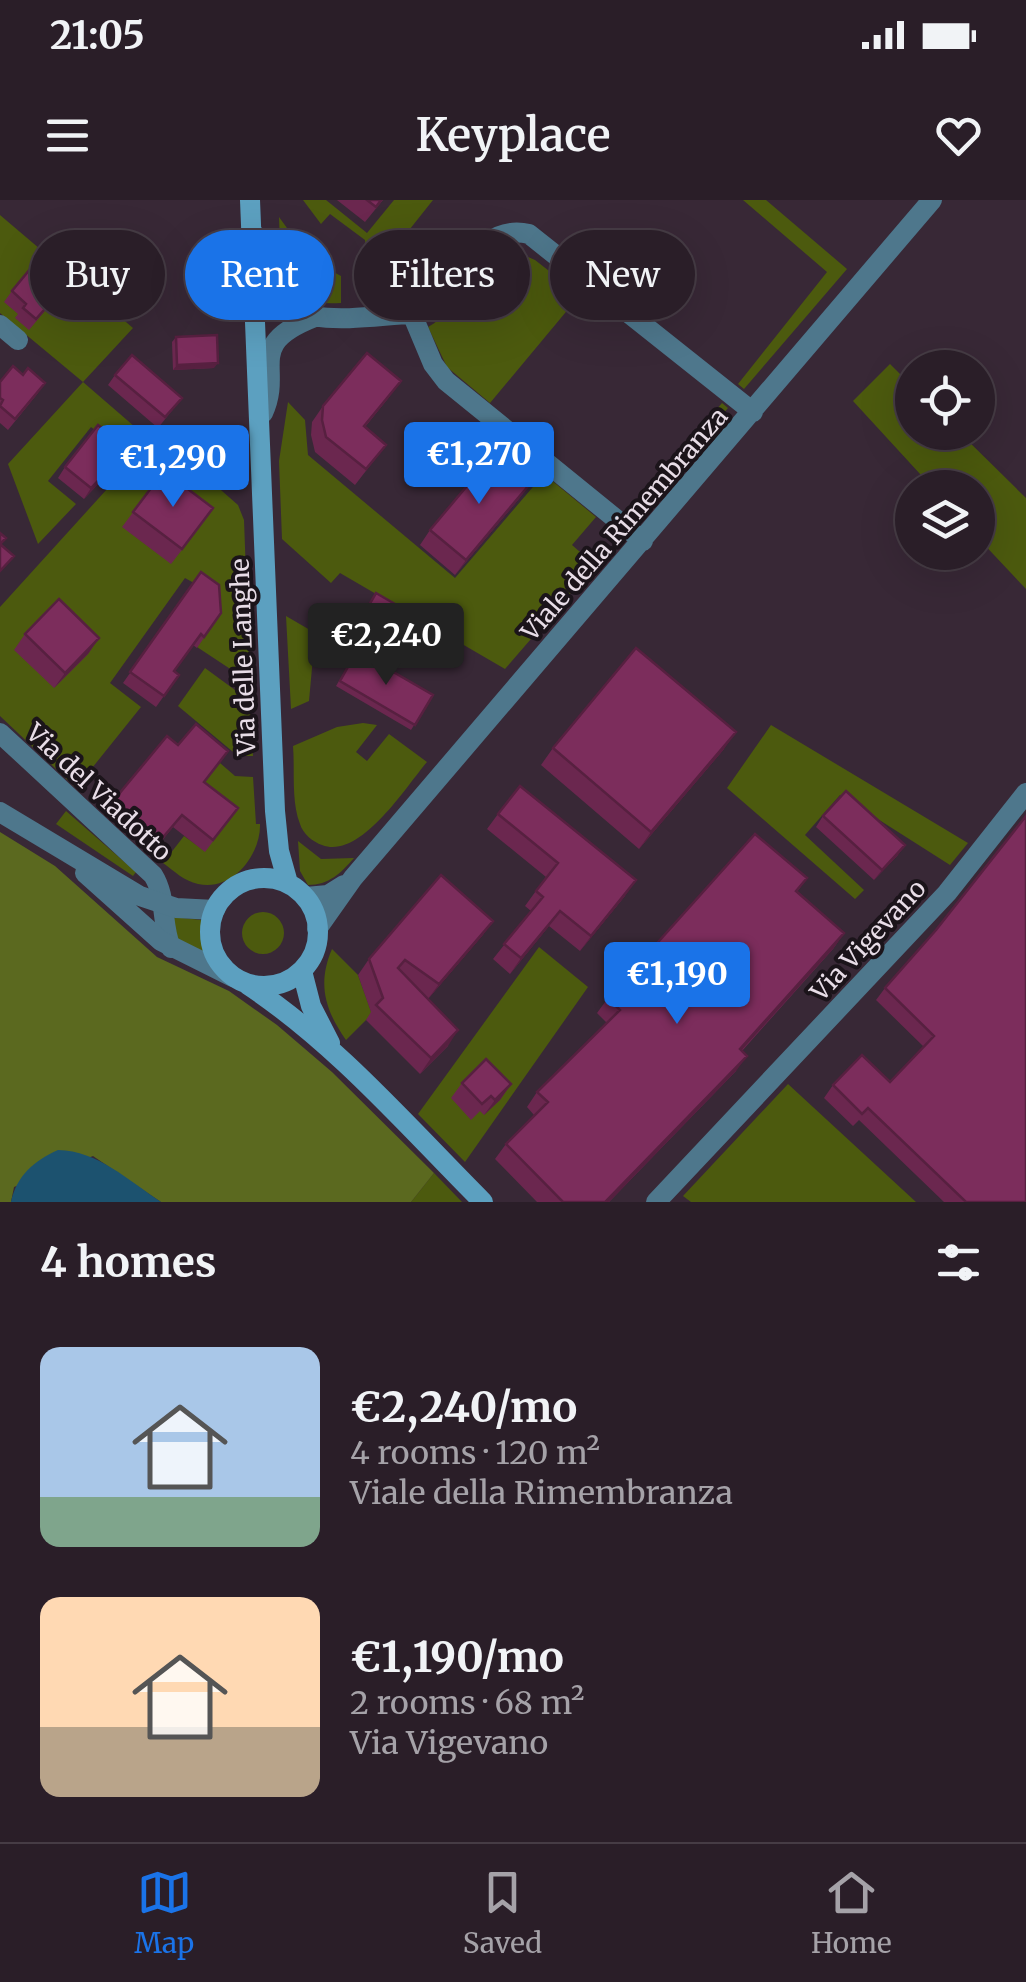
<!DOCTYPE html>
<meta charset="utf-8">
<style>
:root{--surface:#2a1e28;--page:#362b34;--text:#f1f3f6;--muted:#a5a2a8;--line:#463c45;--accent:#1a73e8}
body{margin:0;font-family:Merriweather,serif;background:var(--page);color:var(--text);height:100vh;display:flex;flex-direction:column;font-size:38px;white-space:nowrap}
*{box-sizing:border-box;margin:0}
p{font-size:32px;color:var(--muted)}
.icon{flex:none;width:55px;height:55px;fill:none;stroke:currentColor;stroke-width:2;stroke-linecap:round;stroke-linejoin:round}
.map{position:relative;height:1002px;overflow:hidden}
.details{display:flex;flex-direction:column;background:var(--surface);flex:1}
.details>*{flex:none}
.top-card{position:absolute;left:30px;top:30px;width:968px;height:90px;display:flex;gap:20px}
.buttons{position:absolute;left:895px;top:150px;display:grid;gap:20px}
.buttons a{display:grid;place-items:center;width:100px;height:100px;border-radius:50%;background:var(--surface);box-shadow:0 10px 40px #0002,0 0 0 2px var(--line);font-size:50px}
.price{position:absolute;translate:-50% -85px;padding:0 22px;border-radius:10px;background:var(--accent);color:#fff;font-size:32px;line-height:65px;filter:drop-shadow(0 2px 5px #0008)}
.price::after{content:'';position:absolute;left:50%;top:60px;width:30px;height:22px;margin-left:-15px;background:inherit;clip-path:polygon(0 0,100% 0,50% 100%)}
.price.on{background:#222;color:#fff}
ul{padding:0;list-style:none}
li{display:flex;align-items:center;gap:30px;height:250px;padding:0 40px}
li span{display:grid;place-items:center;flex:none;width:280px;height:200px;border-radius:20px;color:#555}
li>.icon{margin-inline-start:auto}
span .icon{width:120px;height:120px;fill:#fffc;stroke-width:1}
li b{font-size:42px}
h2{display:flex;justify-content:space-between;align-items:center;height:120px;padding:0 40px;font-size:42px}
.chip{padding:0 35px;border-radius:45px;background:var(--surface);box-shadow:0 10px 40px #0002,0 0 0 2px var(--line);font-size:35px;line-height:90px}
.chip.on{background:var(--accent);color:#fff}
.status{display:flex;justify-content:space-between;align-items:center;height:70px;padding:0 50px;background:var(--surface);direction:ltr}
.status svg{height:28px;fill:currentColor}
header{display:flex;justify-content:space-between;align-items:center;height:130px;padding:0 40px;background:var(--surface);font-size:45px;font-weight:600}
.tab-bar{display:flex;justify-content:space-around;align-items:center;height:140px;border-top:2px solid var(--line);background:var(--surface);font-size:28px;color:var(--muted)}
.tab-bar a{display:grid;justify-items:center;gap:5px}
.tab-bar .on{color:var(--accent)}
.map>svg:first-child{display:block}
.green{fill:#4c5a0e}
.forest{fill:#5b691f}
.water{fill:#1c526f}
.lines{fill:none;stroke-linecap:round;stroke-linejoin:round}
.minor{stroke:#4e778c;stroke-width:20}
.tertiary{stroke:#4e778c;stroke-width:20}
.secondary{stroke:#5ca0c0;stroke-width:20}
.wall{fill:#6b274f}
.shaded-wall{fill:#572040}
.building{fill:#7c2d5c;stroke:#572040;stroke-width:2.5}
.labels{text-anchor:middle;stroke-width:8;stroke-linejoin:round;paint-order:stroke}
.street-label{font-size:25px;fill:#e8dde7;stroke:#1b141a}
</style>
<div class="status"><b>21:05</b><svg viewBox="0 0 49 12"><path d="M0 12V9h3v3zM5 12V6h3v6zM10 12V3h3v9zM15 12V0h3v12zM26 1h20v11H26zM47 4h2v5h-2z"/></svg></div>
<header><svg class="icon" aria-label="menu" viewBox="0 0 24 24"><path d="M4 6h16M4 12h16M4 18h16"/></svg>Keyplace<svg class="icon" aria-label="heart" viewBox="0 0 24 24"><path d="M12 20l-8-8c-3-5 5-10 8-4 3-6 11-1 8 4z"/></svg></header>
<div class="map">
<svg width="1026" height="1002" viewBox="0 0 1026 1002">
<rect width="100%" height="100%" fill="#382836"/>
<path class="green" d="M303 0H326L367 33 394 0H433L402 39 447 75 423 101 406 102 416 67 394 46 375 52 378 102 369 103 365 40 330 14 321 24Z
M743 0H766L847 69 744 189 738 184 827 72Z
M0 15 133 128 83 182 142 233 124 253 91 227 48 281 76 304 38 344 8 264 83 182 0 113Z
M279 17 295 39 298 71 324 88 328 81V69L341 76V103C268 106 282 76 279 17Z
M512 50 535 60 580 95 490 203 447 167 428 127C462 109 474 58 512 50Z
M890 164 912 186V232L960 233 1026 298V389L978 338V288L932 287 853 201Z
M288 202 305 220 308 255 455 378 544 274 596 317 572 345 595 365 505 469 340 373 331 383 282 339 279 261Z
M722 203 728 208 633 320 627 315Z
M157 234 238 305 244 320 250 482 197 447 194 383 185 378 110 483 141 507 76 588 0 516V407Z
M286 416 310 430 313 457 309 501 291 509Z
M205 468 250 501 253 556H238L178 506Z
M363 523 377 525 356 552 367 561 389 534 427 562C405 588 360 660 322 645 313 642 303 634 300 624 291 601 295 570 293 546L337 527Z
M771 525 968 643 950 665 840 595 805 635 864 690 855 699 727 588Z
M220 563 235 576 253 577 256 624H260C261 655 232 692 198 684 184 681 174 671 163 663L184 636 205 651 195 594Z
M66 611 136 672 133 676 56 624Z
M298 641 321 659 354 658C341 673 329 685 308 685L300 671Z
M242 733a21 21 0 1 1 42 0a21 21 0 1 1-42 0Z
M172 717 202 720 203 753 176 741Z
M539 747 588 787 465 962 418 914Z
M332 749 358 775 372 814 346 840C325 810 317 784 332 749Z
M788 884 916 1002H691L683 996Z
M434 973 462 1002H411Z"/>
<path class="forest" d="M0 632 55 666 157 757 229 791 277 825 332 872 434 973 411 1002H161L93 956 14 987 11 1002H0Z"/>
<path class="water" d="M58 950C98 951 128 980 161 1002H11C17 975 34 961 58 950Z"/>
<g class="lines">
<path class="minor" d="M251 31C268 46 259 64 266 83 284 134 369 115 412 114L425 110C459 86 478 22 529 34L753 212
M412 114 433 164 446 181 643 341
M0 125 18 140
M263 213C284 168 243 145 315 117
M0 533 153 675C167 697 161 724 171 748
M306 697 328 695 344 685
M317 729 353 678 932 0
M656 1002 947 693 1026 593"/>
<path class="tertiary" d="M0 612 140 696 176 708 215 710
M85 673 161 741 233 777"/>
<path class="secondary" d="M250 0 275 611 279 651 288 683
M210 732a54 54 0 1 1 108 0a54 54 0 1 1-108 0Z
M302 771 311 806 330 843
M248 785C337 844 408 927 483 1002"/>
</g>
<path class="wall" d="M337 0H383L365 22Z
M74 76 29 130 15 118 18 114 4 102 12 91Z
M176 137 214 168 173 170 172 142Z
M115 175 182 198 158 228 108 185Z
M0 182 38 193 8 230 0 223Z
M390 196 365 227 386 245 355 285 315 252 311 235 312 222 323 206Z
M128 249 121 260 84 299 58 278 65 267Z
M164 271 202 324 171 364 122 327Z
M529 285 518 300 455 375 420 345 430 330Z
M201 372 221 413 197 448 193 445 174 471 179 475 156 507 123 483Z
M376 393 421 443 414 453 358 422Z
M25 434 99 438 88 454 54 488 14 450Z
M357 451 433 495 411 530 336 486Z
M178 545 228 551 204 583 238 608 205 652 173 627 151 654 106 612 114 600Z
M553 548 724 549 639 649 541 565Z
M498 614 625 696 580 751 549 726 510 774 493 759 531 711 525 706 546 677 487 629Z
M823 616 898 655 874 680 816 627Z
M807 678 797 692 844 733 833 749 742 851 736 871 609 1002H537L495 959 506 944 534 915 527 907 537 892 607 823 597 813 608 798Z
M493 721 482 736 428 799 448 846 420 874 366 820 371 812 358 775 369 759Z
M936 730 1026 1002H944L859 920 853 926 824 898 833 885 890 882 924 847 876 800 885 788Z
M462 883 511 884 500 900 484 915 480 911 471 920 451 898Z"/>
<path class="shaded-wall" d="M218 163 214 168 173 170 177 165Z
M128 249 121 260 84 299 91 288Z
M529 285 518 300 455 375 466 360Z
M99 438 88 454 54 488 65 473Z
M736 532 724 549 639 649 651 632Z
M905 645 898 655 874 680 882 670Z
M636 680 625 696 580 751 591 736Z
M560 711 549 726 510 774 521 758Z
M493 721 482 736 428 799 439 784Z
M844 733 833 749 729 864 740 849Z
M458 830 448 846 420 874 431 858Z
M747 856 736 871 609 1002H605Z
M511 884 500 900 484 915 495 900Z"/>
<path class="building" d="M367 0H381L376 7Z
M45 51 74 76 36 119 23 108 26 104 12 91Z
M217 135 218 163 177 165 176 137Z
M367 153 401 181 364 226 386 245 366 269 326 237 322 220 323 206Z
M132 155 182 198 165 217 115 175Z
M13 166 23 175 28 168 45 183 15 219 0 206 3 200 0 198V182Z
M98 225 128 249 91 288 65 267Z
M493 255 529 285 466 360 430 330Z
M164 271 213 308 182 349 133 312Z
M0 333 6 338 0 344 14 356 0 371Z
M201 372 219 385 221 413 204 437 201 434 174 471 179 475 164 496 130 472Z
M376 393 431 425 421 443 365 412Z
M59 399 99 438 65 473 25 434Z
M636 448 736 532 651 632 553 548Z
M357 451 433 495 415 525 340 481Z
M196 524 228 551 204 582 238 608 213 640 182 615 159 642 114 600 167 536 178 545Z
M520 586 636 680 591 736 560 711 521 758 504 744 543 697 536 691 558 663 498 614Z
M846 591 905 645 882 670 823 616Z
M1026 616V1002H966L868 908 862 914 833 885 862 855 890 882 934 836 885 788 936 730Z
M755 634 807 678 796 691 844 733 740 849 747 856 605 1002H563L506 944 548 902 537 892 620 810 608 798Z
M441 675 493 721 439 784 405 760 398 768 458 830 431 858 376 805 383 798 369 759Z
M486 859 511 884 495 900 491 896 482 904 462 883Z"/>
<g class="labels">
<g class="street-label">
<text transform="translate(624 324) rotate(-49)" y="9">Viale della Rimembranza</text>
<text transform="translate(243 457) rotate(-92)" y="9">Via delle Langhe</text>
<text transform="translate(99 592) rotate(43)" y="9">Via del Viadotto</text>
<text transform="translate(868 740) rotate(-47)" y="9">Via Vigevano</text>
</g>
</g>
</svg>
<div class="buttons">
<a><svg class="icon" aria-label="locate" viewBox="0 0 24 24"><circle cx="12" cy="12" r="6"/><path d="M12 2v4M12 18v4M2 12h4M18 12h4"/></svg></a>
<a><svg class="icon" aria-label="layers" viewBox="0 0 24 24"><path d="M12 4l9 5-9 5-9-5zM3 14l9 5 9-5"/></svg></a>
</div>
<b class="price" style="left:479px;top:307px">€1,270</b>
<b class="price" style="left:173px;top:310px">€1,290</b>
<b class="price on" style="left:386px;top:488px">€2,240</b>
<b class="price" style="left:677px;top:827px">€1,190</b>
<div class="top-card">
<a class="chip">Buy</a>
<a class="chip on">Rent</a>
<a class="chip">Filters</a>
<a class="chip">New</a>
</div>
</div>
<section class="details">
<h2>4 homes<svg class="icon" aria-label="filters" viewBox="0 0 24 24"><path d="M4 7h16M4 17h16"/><circle cx="9" cy="7" r="2"/><circle cx="15" cy="17" r="2"/></svg></h2>
<ul>
<li><span style="background:linear-gradient(#a9c7e8 75%,#7fa58c 0)"><svg class="icon" aria-label="home" viewBox="0 0 24 24"><path d="M3 11l9-7 9 7M6 9v11h12V9"/></svg></span><div><b>€2,240/mo</b><p>4 rooms · 120 m²</p><p>Viale della Rimembranza</p></div></li>
<li><span style="background:linear-gradient(#ffd9b3 65%,#b9a48a 0)"><svg class="icon" aria-label="home" viewBox="0 0 24 24"><path d="M3 11l9-7 9 7M6 9v11h12V9"/></svg></span><div><b>€1,190/mo</b><p>2 rooms · 68 m²</p><p>Via Vigevano</p></div></li>
</ul>
</section>
<nav class="tab-bar">
<a class="on"><svg class="icon" aria-label="map" viewBox="0 0 24 24"><path d="M3 6l6-2 6 2 6-2v14l-6 2-6-2-6 2zM9 4v14M15 6v14"/></svg>Map</a>
<a><svg class="icon" aria-label="saved" viewBox="0 0 24 24"><path d="M7 4h10v16l-5-4-5 4z"/></svg>Saved</a>
<a><svg class="icon" aria-label="home" viewBox="0 0 24 24"><path d="M3 11l9-7 9 7M6 9v11h12V9"/></svg>Home</a>
</nav>
